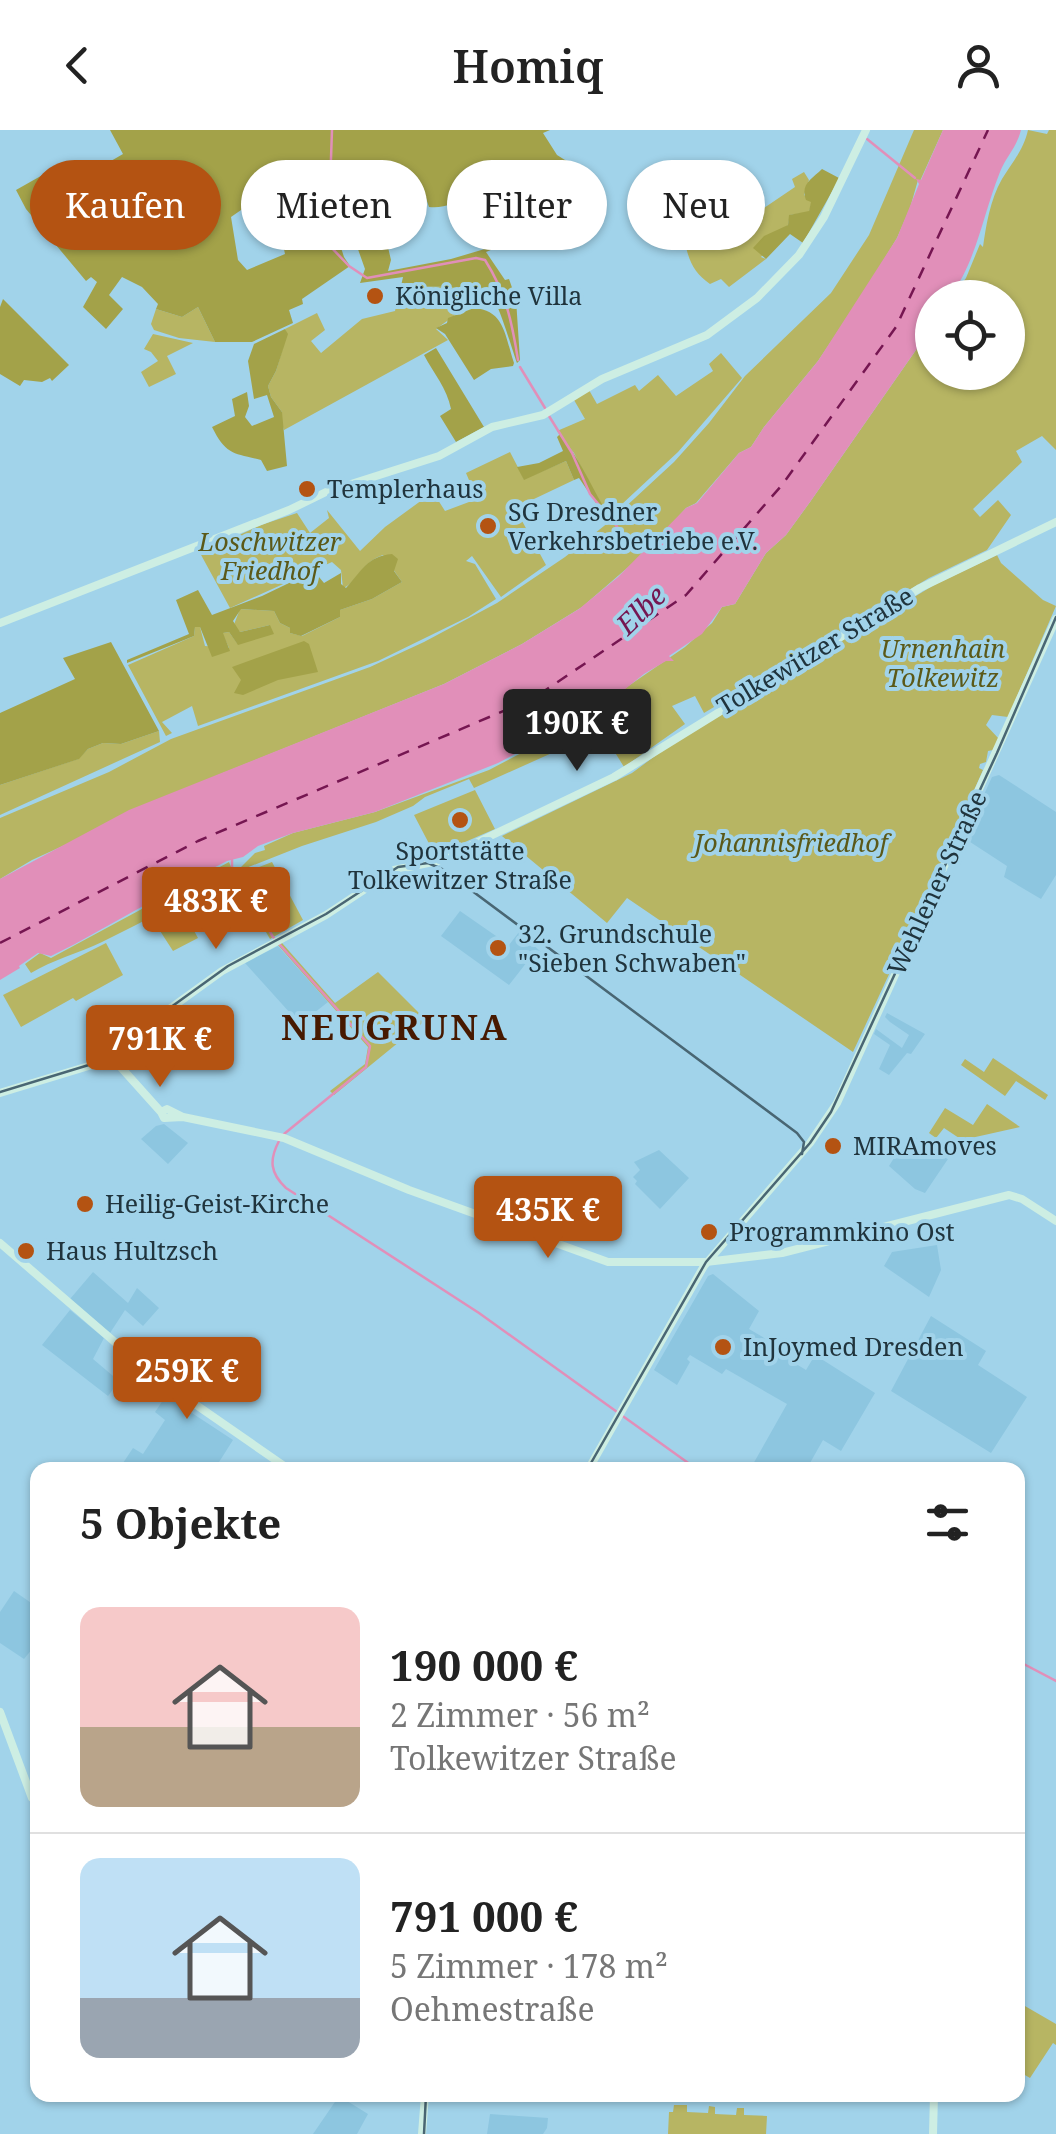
<!DOCTYPE html>
<html lang="de">
<meta charset="utf-8">
<style>
:root{--surface:#fff;--page:#f6f6f6;--text:#222;--muted:#767676;--line:#e0e0e0;--accent:#b45312}
body{margin:0;font-family:"Noto Serif",serif;background:var(--page);color:var(--text);height:100vh;display:flex;flex-direction:column;font-size:38px;white-space:nowrap}
*{box-sizing:border-box;margin:0}
p{font-size:32px;color:var(--muted)}
.icon{flex:none;width:55px;height:55px;fill:none;stroke:currentColor;stroke-width:2;stroke-linecap:round;stroke-linejoin:round}
.map{position:relative;flex:1;overflow:hidden}
.details{position:absolute;left:30px;top:1332px;width:995px;height:640px;display:flex;flex-direction:column;background:var(--surface);border-radius:20px;box-shadow:0 2px 8px #0004}
.details>*{flex:none}
.hud{position:absolute;left:30px;top:30px;width:998px;height:90px;display:flex;gap:20px}
.fabs{position:absolute;left:915px;top:150px;display:grid;gap:20px}
.fabs a{display:grid;place-items:center;width:110px;height:110px;border-radius:50%;background:var(--surface);box-shadow:0 2px 8px #0004;font-size:50px}
.price{position:absolute;translate:-50% -85px;padding:0 22px;border-radius:10px;background:var(--accent);color:#fff;font-size:32px;line-height:65px;filter:drop-shadow(0 2px 5px #0008)}
.price::after{content:'';position:absolute;left:50%;top:60px;width:30px;height:22px;margin-left:-15px;background:inherit;clip-path:polygon(0 0,100% 0,50% 100%)}
.price.active{background:#222;color:#fff}
ul{padding:0;list-style:none}
li{display:flex;align-items:center;gap:30px;height:250px;padding:0 50px}
li+li{border-top:2px solid var(--line)}
li span{display:grid;place-items:center;flex:none;width:280px;height:200px;border-radius:20px;color:#555}
li>.icon{margin-inline-start:auto}
span .icon{width:120px;height:120px;fill:#fffc;stroke-width:1}
li b{font-size:42px}
h2{display:flex;justify-content:space-between;align-items:center;height:120px;padding:0 50px;font-size:42px}
.tag{padding:0 35px;border-radius:45px;background:var(--surface);box-shadow:0 2px 8px #0004;font-size:35px;line-height:90px}
.tag.active{background:var(--accent);color:#fff}
header{display:flex;justify-content:space-between;align-items:center;height:130px;padding:0 50px;background:var(--surface);font-size:45px;font-weight:600}
.map>svg:first-child{display:block}
.built{fill:#8dc6e0}
.green{fill:#b7b563}
.forest{fill:#a3a249;fill-rule:evenodd}
.water{fill:#e18fb9}
.lines{fill:none;stroke-linecap:round;stroke-linejoin:round}
.stream{stroke:#e18fb9;stroke-width:2.5}
.ferry{stroke:#751651;stroke-width:2.5;stroke-dasharray:12 10;stroke-linecap:butt}
.secondary{stroke:#cdeee3;stroke-width:8}
.tram{stroke:#496673;stroke-width:2.5}
.poi-dot{fill:#b45312;stroke:#a1d3ea;stroke-width:4}
.labels{text-anchor:middle;stroke-width:8;stroke-linejoin:round;paint-order:stroke}
.poi-label{font-size:25px;fill:#20343d;stroke:#a1d3ea;text-anchor:start}
.park-label{font-size:25px;font-style:italic;fill:#5b5918;stroke:#a1d3ea}
.street-label{font-size:25px;fill:#20343d;stroke:#a1d3ea}
.water-label{font-size:28px;font-style:italic;fill:#751651;stroke:#a1d3ea}
.district-label{font-size:35px;font-weight:bold;letter-spacing:2.5px;fill:#471900;stroke:#a1d3ea}
</style>
<header><svg class="icon" aria-label="back" viewBox="0 0 24 24"><path d="M15 5l-7 7 7 7"/></svg>Homiq<svg class="icon" aria-label="person" viewBox="0 0 24 24"><circle cx="12" cy="8" r="4"/><path d="M4 21q1-7 8-7t8 7"/></svg></header>
<div class="map">
<svg width="1056" height="2004" viewBox="0 0 1056 2004">
<rect width="100%" height="100%" fill="#a1d3ea"/>
<path class="built" d="M999 645 1056 682V745L1041 769 1004 747 1007 736 964 708 992 647Z
M460 781 509 815 519 802 541 822 530 834 527 832 509 855 441 806Z
M278 816 328 872 300 894 245 833Z
M887 883 925 904 911 924 907 923 889 945 879 939 890 915 874 904 876 899 902 918 909 905 890 892 885 887Z
M164 994 188 1013 168 1034 141 1009 156 996Z
M913 1006 948 1029 925 1063 915 1059 889 1036 907 1007Z
M659 1020 689 1048 660 1079 635 1054 637 1051 633 1047 640 1040 634 1032Z
M937 1115 941 1140 929 1167 884 1136 892 1122Z
M93 1142 128 1173 137 1158 159 1178 143 1196 125 1180 110 1203 70 1169Z
M713 1144 759 1181 749 1199 766 1209 770 1216 783 1226 806 1240 815 1225 875 1263 841 1321 823 1310 806 1340H757L752 1336 787 1274 726 1239 722 1244 690 1225 687 1229 690 1232 677 1255 654 1240 708 1146Z
M70 1180 104 1208 93 1229 119 1251 108 1266 42 1215Z
M931 1186 986 1221 978 1235 1027 1267 991 1323 891 1261Z
M166 1266 233 1310 214 1340 119 1339 133 1318 143 1324 165 1290 155 1282Z
M14 1461 37 1477V1513L24 1529 0 1513V1482Z
M339 1966 368 1984 357 2004H313Z
M490 1984 548 1988 547 1998 543 2004H487Z"/>
<path class="green" d="M914 0H943L920 51 918 50 910 78 897 108 864 162 818 231 764 297 751 317 739 323 696 373 686 378 648 420 582 477 522 514 444 554 218 645 32 730 0 749V688L109 642 171 609 370 537 424 512 497 473 565 427 609 392 674 332 709 293 745 246 831 163 869 105Z
M1028 0 1047 4 1049 0H1056V320L1042 306 1016 321 1022 332 973 379 980 387 998 370 1011 385 987 420 929 448 704 583 695 566 672 576 685 594 624 637 598 595 572 614 474 658 469 649 425 667 413 676 376 692 302 716 236 742V738H240L255 723 265 720 264 716 293 703 375 682 489 640 616 573 626 562 624 559 685 517 712 493 722 477 735 474 766 423 786 405 810 372 932 197V242H1008V168L952 167 966 148 980 114 983 117C986 96 990 70 1002 49 1012 33 1024 19 1028 0Z
M804 42 809 50 804 65 812 71 809 82 790 85 788 95 761 127 766 129 729 157 721 149 710 154C696 144 690 134 686 117L724 86V75L718 59 760 60 759 69 764 78 795 57 792 49Z
M401 156 454 157 458 183 436 199 448 210 284 300 280 288 282 282 271 267 268 256 276 241 287 204 285 199 317 183 325 200 311 211 321 223 362 189 395 181Z
M198 177 215 212 179 208 154 200 151 194 156 179 182 187Z
M153 204 193 213 167 226 176 244 149 257 141 242 158 231 151 222 144 219Z
M721 223 742 248 678 322 607 388 574 323 557 301 585 289 574 270 589 260 597 274 635 255 639 261 658 245 676 266 713 241 709 234Z
M510 322 524 349 566 331 574 350 515 378 546 435 501 467 472 426 466 431 475 434 496 469 468 487 378 531 198 596 192 576 162 592 172 603 166 606 128 535 194 506 195 497H200L205 516 229 518 222 503 229 502 237 513 270 495 240 502 233 497 240 479 274 481 280 493 290 498V503L302 506 340 487V480L372 469 402 452 383 425C361 432 357 453 343 458L341 440 332 432 230 478 200 423 261 395 297 383 310 403 329 388 327 380 360 421 385 397 433 362 445 381 477 369 466 343Z
M997 425 1001 433 1043 470 1056 476 1008 587 992 585 986 595 999 609 993 620 988 621 986 632 980 634 979 638 983 640 967 676 853 922 627 768 607 793 502 706 632 643 670 615 934 455Z
M159 601 160 612 0 685V655L78 629 88 619 103 613 121 614Z
M475 660 495 699 435 725 414 685Z
M229 732 234 744C190 766 147 790 102 812 79 823 52 830 31 843L25 834 40 823 51 828Z
M272 732 303 790 270 809 234 747Z
M177 776 181 777 198 808 173 821 153 790Z
M106 813 123 845 76 871 73 868 21 897 3 865Z
M282 813 335 873 378 842 426 890 334 965 330 961 365 934 368 917 278 815Z
M993 928 1048 965 1045 970 1016 951 1005 966 961 935 965 929 984 942Z
M987 974 1020 997 962 1010 944 998 936 1008 929 1003 945 978 973 995Z
M1018 1872 1056 1894V1915L1053 1913 1030 1948 1018 1941Z
M674 1975H687V1982L708 1983 709 1976 715 1977V1984L736 1985 737 1978H744V1985L767 1986 766 2004H668L669 1982H673Z"/>
<path class="forest" d="M110 0H550L543 3 557 25 573 35 522 64 513 50 507 54 496 40C477 58 457 80 429 77L422 56 398 73 391 109 387 113 391 130 388 141 451 129 512 111 486 122 505 150 509 149 516 169 520 230 517 233C511 216 497 167 487 158L476 159 475 175 456 181 453 157 401 156 403 147 360 153 365 139 349 94 335 99 344 127 350 136 302 169 303 174 289 180 293 193 252 212H215L198 177 182 187 156 179 158 174 142 157 122 147 109 165 123 179 106 199 83 177 97 152 91 147 86 151 26 79 16 60 62 34 73 53 123 24ZM254 71 262 72 267 83 278 91 285 124 247 140 238 130 231 87Z
M822 39 839 48 838 51 803 113 790 104 766 129 753 118 764 106 788 95 789 85 809 81 811 72 806 70C800 54 812 49 822 39Z
M3 169 69 235 52 251 50 248 42 252 24 250 20 256 0 244V177Z
M474 178C505 180 505 207 514 233L513 236 491 239 474 250 445 204 436 198 447 193 448 188Z
M285 199 288 204 276 241 268 256 271 267 282 282 287 336 267 341 261 330C233 323 226 325 212 297L235 286 232 269 247 262 249 276 245 287 252 296 274 287 267 265 254 269 248 231 254 214Z
M436 218 484 297 456 312 440 286 451 279C447 258 434 244 424 225Z
M560 304C578 327 589 351 603 376L600 379 579 348 574 350 566 331 524 350 517 337 539 333 563 321 557 307Z
M392 424 398 429 394 441 402 452 372 469 340 480V487L301 506 290 503V498L280 493 274 481 241 479 233 491 240 502 270 495 274 504 238 515 229 502 223 503 230 521 212 527 200 497H195L194 506 127 533V530L189 504 176 470 198 460 212 485 262 466 314 441 324 453 341 443V454L346 458C361 442 367 426 392 424Z
M304 511 309 514 318 542 278 550 243 565 234 563 241 550 232 537Z
M111 512 159 601 121 614 103 613 88 619 79 629 0 655V583L75 549 63 528Z"/>
<path class="water" d="M943 0H1021C1016 19 1006 26 1000 42 983 84 977 130 950 167L932 168V197L810 372 786 405 766 423 735 474 722 477 702 504 669 526 674 531H666L644 544 599 580 498 633 375 682 293 703 258 716 243 727 227 731 188 751 75 814 51 826 38 823 19 836 20 838 0 850V749L129 680 444 554 522 514 579 479 618 447 686 378 697 373 739 323 751 317 764 297 818 231 897 108 919 54 916 49 921 50Z"/>
<g class="lines">
<path class="stream" d="M332 0 328 114 349 136 367 148 476 128 485 130C506 163 512 192 518 230
M867 9 915 48
M520 237 545 278
M549 286 572 323 590 364 609 387
M612 390 618 398
M232 730V737L273 807 370 916 366 937 284 1004
M279 1011C269 1030 270 1043 286 1058L479 1183 698 1340
M1018 1531 1056 1551"/>
<path class="ferry" d="M0 813 198 711 534 568 686 465 782 355 896 197 988 0"/>
<path class="secondary" d="M0 493 289 380 326 362 439 326 492 297 543 285 602 249 707 205 757 168 799 125 824 87 866 0
M109 924 161 982
M0 963 92 935 222 841 326 785 394 740 438 731 614 647 920 458 1056 392
M183 987 164 988 161 982 167 979 183 987 284 1008 409 1060 608 1132H706L782 1123 1009 1065 1022 1069 1056 1091
M0 1113 153 1245 290 1340
M588 1340 704 1136 810 1013 837 973 1056 489
M0 1582 32 1668 38 1672
M422 2004 425 1965
M933 2004 934 1965"/>
<path class="tram" d="M0 962 92 934 228 836 326 784 398 737 428 733 444 740 797 1003 804 1012 802 1024
M587 1340 706 1132 810 1013 831 982 997 623 1056 487
M424 2004 426 1965"/>
</g>
<g class="poi-dot">
<circle cx="375" cy="166" r="10"/>
<circle cx="307" cy="359" r="10"/>
<circle cx="488" cy="396" r="10"/>
<circle cx="460" cy="690" r="10"/>
<circle cx="498" cy="818" r="10"/>
<circle cx="833" cy="1016" r="10"/>
<circle cx="85" cy="1074" r="10"/>
<circle cx="709" cy="1102" r="10"/>
<circle cx="26" cy="1121" r="10"/>
<circle cx="723" cy="1217" r="10"/>
</g>
<g class="labels">
<g class="poi-label">
<text x="395" y="175">Königliche Villa</text>
<text x="327" y="368">Templerhaus</text>
<text x="508" y="391">SG Dresdner<tspan x="508" dy="29">Verkehrsbetriebe e.V.</tspan></text>
<text x="460" y="730" text-anchor="middle">Sportstätte<tspan x="460" dy="29">Tolkewitzer Straße</tspan></text>
<text x="518" y="813">32. Grundschule<tspan x="518" dy="29">"Sieben Schwaben"</tspan></text>
<text x="853" y="1025">MIRAmoves</text>
<text x="105" y="1083">Heilig-Geist-Kirche</text>
<text x="729" y="1111">Programmkino Ost</text>
<text x="46" y="1130">Haus Hultzsch</text>
<text x="743" y="1226">InJoymed Dresden</text>
</g>
<g class="park-label">
<text x="270" y="421">Loschwitzer<tspan x="270" dy="29">Friedhof</tspan></text>
<text x="943" y="528">Urnenhain<tspan x="943" dy="29">Tolkewitz</tspan></text>
<text x="791" y="722">Johannisfriedhof</text>
</g>
<g class="street-label">
<text transform="translate(815 521) rotate(-31)" y="9">Tolkewitzer Straße</text>
<text transform="translate(937 753) rotate(-65)" y="9">Wehlener Straße</text>
</g>
<g class="water-label">
<text transform="translate(641 480) rotate(-44)" y="10">Elbe</text>
</g>
<g class="district-label">
<text x="395" y="910">NEUGRUNA</text>
</g>
</g>
</svg>
<div class="fabs">
<a><svg class="icon" aria-label="locate" viewBox="0 0 24 24"><circle cx="12" cy="12" r="6"/><path d="M12 2v4M12 18v4M2 12h4M18 12h4"/></svg></a>
</div>
<b class="price active" style="left:577px;top:644px">190K €</b>
<b class="price" style="left:216px;top:822px">483K €</b>
<b class="price" style="left:160px;top:960px">791K €</b>
<b class="price" style="left:548px;top:1131px">435K €</b>
<b class="price" style="left:187px;top:1292px">259K €</b>
<div class="hud">
<a class="tag active">Kaufen</a>
<a class="tag">Mieten</a>
<a class="tag">Filter</a>
<a class="tag">Neu</a>
</div>
<section class="details">
<h2>5 Objekte<svg class="icon" aria-label="filters" viewBox="0 0 24 24"><path d="M4 7h16M4 17h16"/><circle cx="9" cy="7" r="2"/><circle cx="15" cy="17" r="2"/></svg></h2>
<ul>
<li><span style="background:linear-gradient(#f6c9c9 60%,#b9a48a 0)"><svg class="icon" aria-label="home" viewBox="0 0 24 24"><path d="M3 11l9-7 9 7M6 9v11h12V9"/></svg></span><div><b>190 000 €</b><p>2 Zimmer · 56 m²</p><p>Tolkewitzer Straße</p></div></li>
<li><span style="background:linear-gradient(#bfe0f5 70%,#9aa5b1 0)"><svg class="icon" aria-label="home" viewBox="0 0 24 24"><path d="M3 11l9-7 9 7M6 9v11h12V9"/></svg></span><div><b>791 000 €</b><p>5 Zimmer · 178 m²</p><p>Oehmestraße</p></div></li>
</ul>
</section>
</div>
